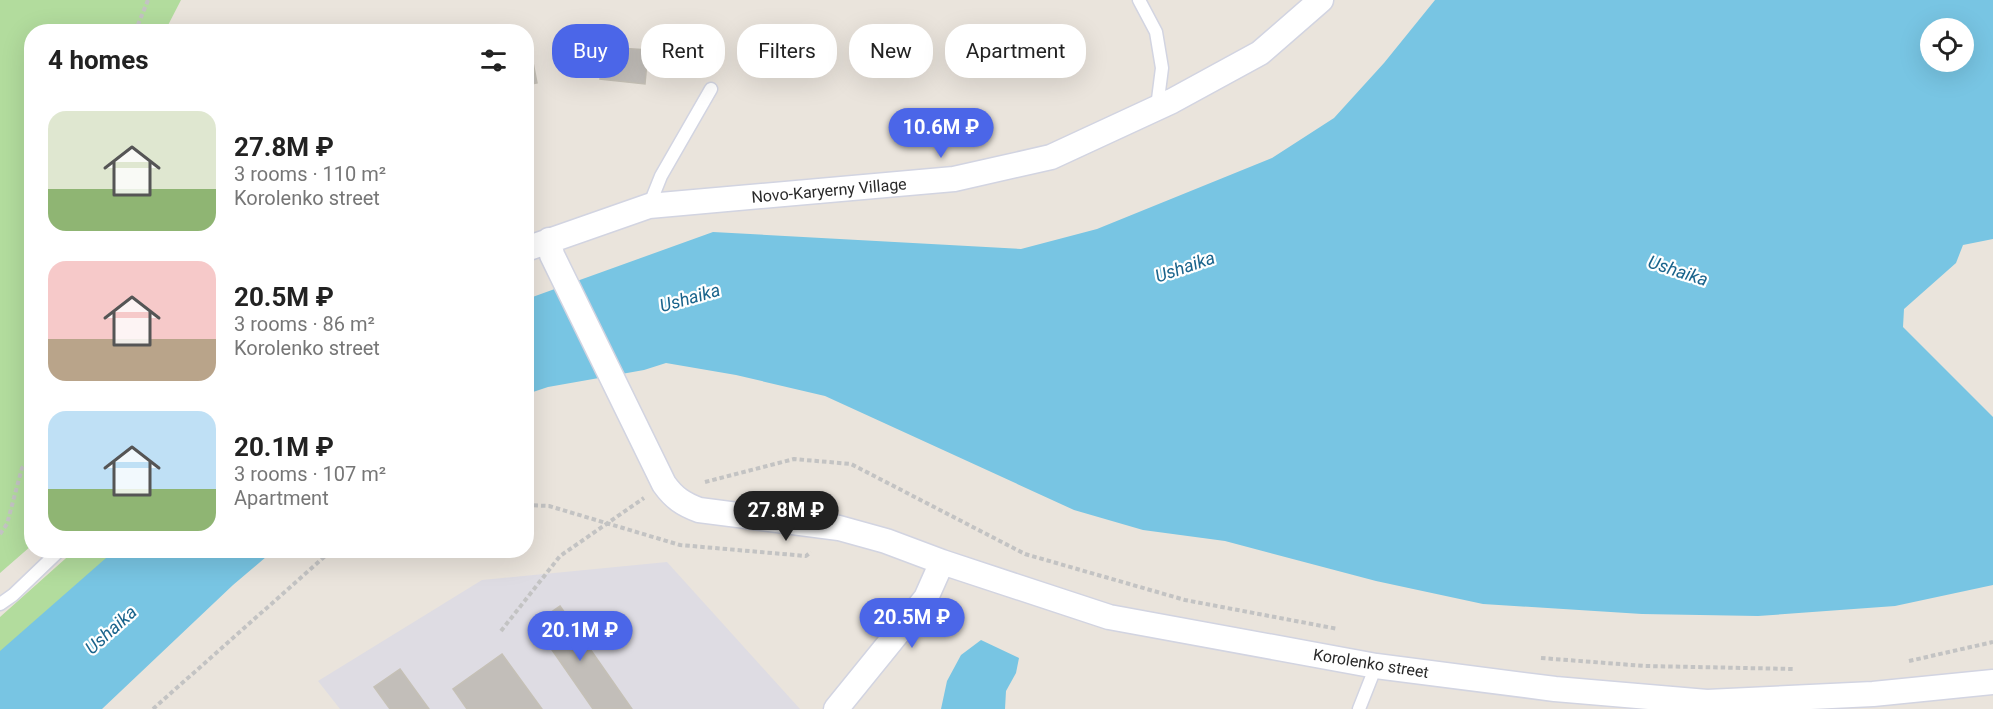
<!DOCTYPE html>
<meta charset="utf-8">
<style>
:root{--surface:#fff;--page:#f2f2f2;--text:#222;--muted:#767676;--accent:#4b66e8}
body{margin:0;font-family:Roboto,sans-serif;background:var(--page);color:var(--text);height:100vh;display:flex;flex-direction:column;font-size:22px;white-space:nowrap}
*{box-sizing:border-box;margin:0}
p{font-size:20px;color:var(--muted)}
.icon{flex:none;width:33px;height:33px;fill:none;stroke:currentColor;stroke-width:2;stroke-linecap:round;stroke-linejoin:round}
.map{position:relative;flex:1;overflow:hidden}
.panel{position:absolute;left:24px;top:24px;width:510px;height:534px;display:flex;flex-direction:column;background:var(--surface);border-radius:24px;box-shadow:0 6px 24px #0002}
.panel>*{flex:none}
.banner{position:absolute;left:552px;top:24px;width:570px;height:54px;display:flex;gap:12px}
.fabs{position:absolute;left:1920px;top:18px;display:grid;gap:12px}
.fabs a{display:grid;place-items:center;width:54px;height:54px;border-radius:50%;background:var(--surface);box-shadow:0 6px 24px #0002;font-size:30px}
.price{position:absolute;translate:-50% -51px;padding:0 14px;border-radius:21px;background:var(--accent);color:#fff;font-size:20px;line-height:39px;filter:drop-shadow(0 2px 3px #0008)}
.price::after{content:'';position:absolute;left:50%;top:36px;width:18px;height:14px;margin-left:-9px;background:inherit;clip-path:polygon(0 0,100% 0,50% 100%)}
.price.active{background:#222;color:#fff}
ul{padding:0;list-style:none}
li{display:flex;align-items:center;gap:18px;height:150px;padding:0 24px}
li span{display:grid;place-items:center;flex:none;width:168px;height:120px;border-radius:18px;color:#555}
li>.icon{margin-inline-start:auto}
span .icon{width:72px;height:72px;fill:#fffc;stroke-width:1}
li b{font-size:26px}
h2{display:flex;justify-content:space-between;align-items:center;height:72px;padding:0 24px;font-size:26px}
.chip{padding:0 21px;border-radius:24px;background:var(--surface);box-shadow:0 6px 24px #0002;font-size:21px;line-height:54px}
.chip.active{background:var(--accent);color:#fff}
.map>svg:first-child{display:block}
.industrial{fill:#dedce3}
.green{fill:#b2dc9d}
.water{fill:#78c5e3;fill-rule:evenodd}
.building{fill:#c2beb9;stroke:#c5c0b6;stroke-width:1.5}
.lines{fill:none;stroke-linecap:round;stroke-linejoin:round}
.service-casing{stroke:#d2d4e1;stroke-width:15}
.minor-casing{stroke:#d2d4e1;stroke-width:27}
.path{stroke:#c3c3c3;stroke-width:4;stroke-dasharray:4.5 3;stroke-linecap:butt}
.service{stroke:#fff;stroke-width:12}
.minor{stroke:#fff;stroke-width:24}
.labels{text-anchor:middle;stroke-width:4.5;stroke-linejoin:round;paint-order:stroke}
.street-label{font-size:16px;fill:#292929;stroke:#fff}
.water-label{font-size:18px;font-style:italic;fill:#1a648c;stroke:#fff}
</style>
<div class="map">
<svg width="1993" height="709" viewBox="0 0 1993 709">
<rect width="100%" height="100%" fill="#eae4dc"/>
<path class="industrial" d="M667 562 800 709H340L318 681 482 580Z"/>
<path class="green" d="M0 0H181L165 31 32 32 31 546 0 573Z
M74 551H143L0 678V617Z"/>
<path class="water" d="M1435 0H1993V239L1963 245 1956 263 1904 309 1903 327 1993 417V585L1895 606 1758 616 1642 614 1483 604 1376 581 1225 541 1143 530 1074 510 825 396 736 375 666 363 644 370 548 387 527 394V299L713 232 1021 249 1097 229 1272 158 1334 118 1384 63ZM1930 28H1964V62H1930Z
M114 551H273L233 585 102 709H0V651Z
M981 640 1019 658 1016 673 1006 691 1005 709H941L947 681 961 655Z"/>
<path class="building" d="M604 47 648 50 645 84 600 79Z
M526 52H531L537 83 526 85Z
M560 606 632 709H593L534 624Z
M502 654 542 709H467L453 689Z
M400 669 429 709H390L374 687Z"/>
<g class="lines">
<defs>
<path id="service" d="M1139 0 1156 32 1162 68 1157 107
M649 206 661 176 711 89
M0 604 13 595 60 550
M1359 709 1376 666"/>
<path id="minor" d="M549 240 552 255 664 484C674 498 683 504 699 510L839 528 886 541 942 562 1109 617 1376 666 1555 689 1707 702 1873 694 1993 682
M526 249 649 206 954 179 1051 157 1172 101 1260 53 1321 0
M836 709 926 598 942 562"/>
</defs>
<use href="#service" class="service-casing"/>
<use href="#minor" class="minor-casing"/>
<path class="path" d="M135 32 148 0
M705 482 794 459 851 464 1025 554 1185 600 1338 629
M526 505 549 506 680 545 806 556 811 552
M0 534 7 524 22 468 32 457
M501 631 560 556 644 498
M1541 658 1645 666 1794 669
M1909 661 1993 642
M153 709 332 550"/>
<use href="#service" class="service"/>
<use href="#minor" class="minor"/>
</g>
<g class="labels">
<g class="street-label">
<text transform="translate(829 190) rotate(-5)" y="6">Novo-Karyerny Village</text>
<text transform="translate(1371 663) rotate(9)" y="6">Korolenko street</text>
</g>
<g class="water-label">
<text transform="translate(1185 267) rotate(-19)" y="6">Ushaika</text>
<text transform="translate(1678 271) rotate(18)" y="6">Ushaika</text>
<text transform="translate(690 298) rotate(-16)" y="6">Ushaika</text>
<text transform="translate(111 630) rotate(-42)" y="6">Ushaika</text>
</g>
</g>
</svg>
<div class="fabs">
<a><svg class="icon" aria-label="locate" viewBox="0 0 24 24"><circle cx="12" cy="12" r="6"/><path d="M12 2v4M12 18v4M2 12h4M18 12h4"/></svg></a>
</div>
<b class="price" style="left:941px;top:159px">10.6M ₽</b>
<b class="price active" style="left:786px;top:542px">27.8M ₽</b>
<b class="price" style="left:912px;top:649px">20.5M ₽</b>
<b class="price" style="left:580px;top:662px">20.1M ₽</b>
<div class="banner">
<a class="chip active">Buy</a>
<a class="chip">Rent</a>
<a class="chip">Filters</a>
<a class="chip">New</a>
<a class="chip">Apartment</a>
</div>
<section class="panel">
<h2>4 homes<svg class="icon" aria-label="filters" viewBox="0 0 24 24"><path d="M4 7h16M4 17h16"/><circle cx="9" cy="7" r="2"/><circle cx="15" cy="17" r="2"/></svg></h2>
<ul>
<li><span style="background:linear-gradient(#dfe7d0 65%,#8fb573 0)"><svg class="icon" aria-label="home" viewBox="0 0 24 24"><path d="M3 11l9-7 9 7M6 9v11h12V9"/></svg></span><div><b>27.8M ₽</b><p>3 rooms · 110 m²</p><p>Korolenko street</p></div></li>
<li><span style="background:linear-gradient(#f6c9c9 65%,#b9a48a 0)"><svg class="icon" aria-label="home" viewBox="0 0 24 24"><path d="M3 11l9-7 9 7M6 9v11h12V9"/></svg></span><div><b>20.5M ₽</b><p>3 rooms · 86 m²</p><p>Korolenko street</p></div></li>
<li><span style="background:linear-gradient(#bfe0f5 65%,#8fb573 0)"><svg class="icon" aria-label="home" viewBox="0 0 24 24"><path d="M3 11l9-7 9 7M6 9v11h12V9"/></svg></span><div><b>20.1M ₽</b><p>3 rooms · 107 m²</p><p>Apartment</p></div></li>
</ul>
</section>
</div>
